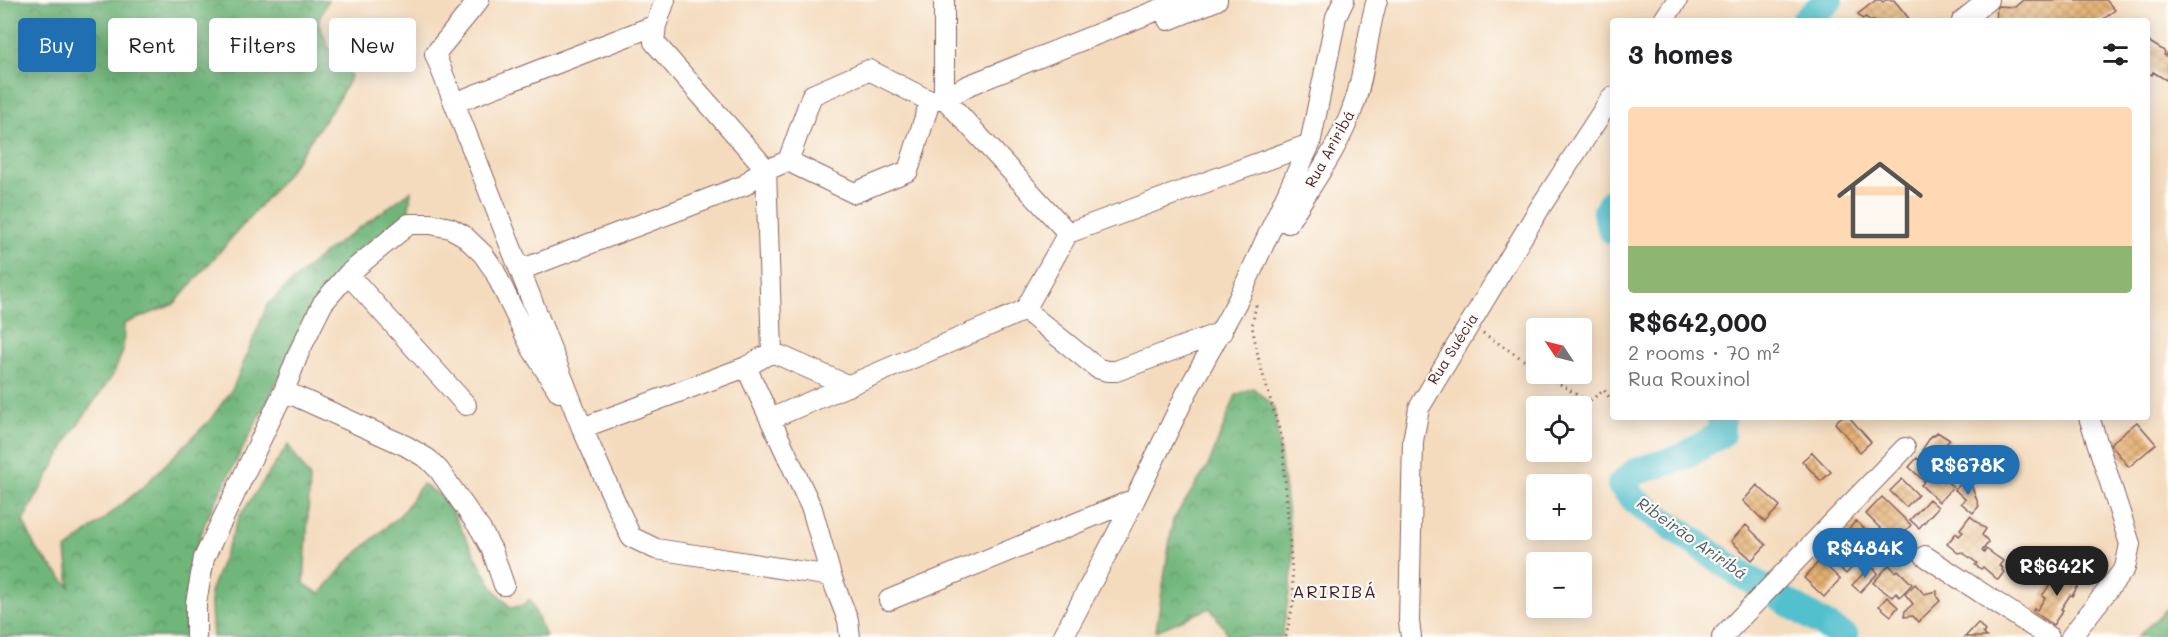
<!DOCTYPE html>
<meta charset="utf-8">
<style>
:root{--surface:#fff;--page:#f6f6f6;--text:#202124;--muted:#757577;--line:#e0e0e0;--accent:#1f6fb2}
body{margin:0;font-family:Mali,sans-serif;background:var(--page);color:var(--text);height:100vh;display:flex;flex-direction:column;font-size:22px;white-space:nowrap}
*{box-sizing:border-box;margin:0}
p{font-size:20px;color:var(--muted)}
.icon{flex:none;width:33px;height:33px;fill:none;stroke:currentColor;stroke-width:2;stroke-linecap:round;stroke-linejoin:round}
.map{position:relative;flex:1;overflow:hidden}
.sheet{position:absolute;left:1610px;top:18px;width:540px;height:402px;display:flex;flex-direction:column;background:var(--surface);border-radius:6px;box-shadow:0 3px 15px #0003}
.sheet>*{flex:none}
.guide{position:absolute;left:18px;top:18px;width:570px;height:54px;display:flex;gap:12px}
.needle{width:39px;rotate:305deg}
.controls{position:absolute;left:1526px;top:318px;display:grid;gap:12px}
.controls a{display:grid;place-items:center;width:66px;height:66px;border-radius:6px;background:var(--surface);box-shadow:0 3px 15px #0003;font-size:30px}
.price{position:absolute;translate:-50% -51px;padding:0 14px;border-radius:21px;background:var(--accent);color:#fff;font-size:20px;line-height:39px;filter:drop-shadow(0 2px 3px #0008)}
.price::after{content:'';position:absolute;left:50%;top:36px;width:18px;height:14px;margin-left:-9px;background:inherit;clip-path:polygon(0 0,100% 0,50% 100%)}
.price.current{background:#222;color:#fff}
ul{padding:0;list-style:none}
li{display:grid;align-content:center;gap:12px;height:318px;padding:0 18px}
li+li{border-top:2px solid var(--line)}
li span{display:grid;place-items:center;height:186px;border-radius:6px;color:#555}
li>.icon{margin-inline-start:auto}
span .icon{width:108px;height:108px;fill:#fffc;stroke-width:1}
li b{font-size:26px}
h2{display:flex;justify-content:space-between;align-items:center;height:72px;padding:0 18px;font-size:26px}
.tag{padding:0 21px;border-radius:6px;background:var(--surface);box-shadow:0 3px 15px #0003;font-size:21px;line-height:54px}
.tag.current{background:var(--accent);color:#fff}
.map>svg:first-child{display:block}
.forest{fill:url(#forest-crowns);stroke:#5c6a52;stroke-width:1.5}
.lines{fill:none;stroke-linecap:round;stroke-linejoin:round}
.river{stroke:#53c0cd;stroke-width:28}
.building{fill:url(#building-cross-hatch)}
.minor-casing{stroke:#86615e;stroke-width:22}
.path{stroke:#86615e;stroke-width:3;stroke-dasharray:1.5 4.5;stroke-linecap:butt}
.minor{stroke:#fff;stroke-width:20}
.labels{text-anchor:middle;stroke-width:4.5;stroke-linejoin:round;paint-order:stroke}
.street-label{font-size:15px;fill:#4a1f2b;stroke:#fdfcf7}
.water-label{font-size:16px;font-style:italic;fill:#4d5764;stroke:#fdfcf7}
.quarter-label{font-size:18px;letter-spacing:1.5px;fill:#4a1f2b;stroke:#fdfcf7}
</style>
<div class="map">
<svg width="2168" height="637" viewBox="0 0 2168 637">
<defs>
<pattern id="forest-crowns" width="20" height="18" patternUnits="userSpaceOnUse" patternTransform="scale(1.5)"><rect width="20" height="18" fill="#6fb67a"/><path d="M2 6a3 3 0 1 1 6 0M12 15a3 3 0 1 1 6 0" fill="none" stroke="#5d9364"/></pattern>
<pattern id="building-cross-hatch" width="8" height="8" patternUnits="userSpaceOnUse" patternTransform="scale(1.5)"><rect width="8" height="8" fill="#e6b275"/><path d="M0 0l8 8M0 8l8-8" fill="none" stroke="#bc9060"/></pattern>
</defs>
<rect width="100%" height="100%" fill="#fdfcf7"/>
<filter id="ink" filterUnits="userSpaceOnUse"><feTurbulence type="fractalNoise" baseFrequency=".0167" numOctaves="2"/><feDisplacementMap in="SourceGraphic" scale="12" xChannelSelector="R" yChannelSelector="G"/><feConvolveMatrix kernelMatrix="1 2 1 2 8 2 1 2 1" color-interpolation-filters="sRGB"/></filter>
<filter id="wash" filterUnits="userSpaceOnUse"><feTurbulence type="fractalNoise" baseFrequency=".008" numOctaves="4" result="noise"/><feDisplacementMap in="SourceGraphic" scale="24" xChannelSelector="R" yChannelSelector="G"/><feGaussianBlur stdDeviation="1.35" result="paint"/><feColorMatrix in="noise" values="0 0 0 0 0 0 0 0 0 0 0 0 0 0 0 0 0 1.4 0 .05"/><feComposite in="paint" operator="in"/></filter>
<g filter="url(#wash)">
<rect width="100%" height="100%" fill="#f4dbbe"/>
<path class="forest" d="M0 0H328L318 21 330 50 351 76 337 102 284 178 174 304 124 324 123 351 113 375 73 431 23 521 36 549 70 587 66 550 143 487 210 420 233 388 268 304 324 253 411 191 408 216 325 289 206 520 196 550 187 594 185 637H0Z
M1253 388 1274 407 1294 562 1282 637H1225L1227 632 1210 608 1156 631 1173 520 1208 466 1236 395Z
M288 445 310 478 304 584 320 594 347 562 402 513 422 484 444 497 493 588 511 608 524 605 530 599 546 637H213L210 592 239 517Z
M2168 608V637H2137Z"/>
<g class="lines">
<path class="river" d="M1805 21 1829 0
M1612 202 1606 213 1612 230
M1721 417V434L1683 457 1635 472 1621 485 1637 502 1739 573 1845 637"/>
</g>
<g id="blocks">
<path class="building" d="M1876 0H1881L1883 2 1886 0H1894L1911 21H1869L1866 17 1862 19 1858 14Z
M2023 0H2106L2115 10 2101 21H1996L1997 6 2015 7Z
M2146 40 2163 50 2165 53 2164 55 2166 56 2168 52V76L2166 80 2153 72 2152 75 2146 72Z
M1841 417H1849L1871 442 1860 452 1835 423Z
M2137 422 2156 444 2129 467 2110 444Z
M1937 432 1950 440 1946 444 1952 448 1941 463 1922 450 1932 435 1934 436Z
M1812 452 1831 472 1821 481 1802 461Z
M1917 458 1932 472 1924 481 1909 467Z
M1935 470 1953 487 1939 502 1921 485Z
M1902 479 1918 495 1906 507 1890 491Z
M1964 480 1972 487 1979 506 1973 513 1961 503 1965 499 1955 490Z
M1757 485 1780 506 1765 522 1743 501Z
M1882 497 1911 525 1895 543 1866 514Z
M1929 499 1938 507 1919 528 1910 520Z
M1970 516 1986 529 1982 535 1987 540 1988 543 1982 551 1984 553 1986 549 2003 561 1999 566 2003 568 2002 570 2004 572 1998 580 1983 567 1981 569 1975 565 1977 563 1962 552 1958 553 1947 544 1956 533 1959 536 1963 532 1960 529Z
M1856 521 1879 543 1866 556 1844 534Z
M1746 525 1766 545 1752 560 1731 541Z
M1843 540 1861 558 1846 574 1827 556Z
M1820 560 1840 579 1824 597 1804 578Z
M1889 565 1896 572 1898 570 1912 584 1900 597 1896 593 1892 597 1873 583Z
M1871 566 1878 573 1860 592 1852 585Z
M2060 569 2081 581 2072 596 2070 595 2061 609 2063 610 2053 625 2033 611 2034 608 2037 610 2045 598 2042 596 2051 583 2054 585 2061 573 2059 571Z
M1915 584 1924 594 1937 591V597L1940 601 1918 622 1913 616 1904 617 1905 611 1913 604 1905 594Z
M1887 597 1898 607 1891 616 1879 606Z
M1978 623 1985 631 1983 633 1987 637H1965Z"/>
</g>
</g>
<g filter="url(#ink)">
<use href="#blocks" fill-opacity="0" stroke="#86615e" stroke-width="1.5"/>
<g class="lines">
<defs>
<path id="minor" d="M479 0 435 54 582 428 631 537 656 549 831 576
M665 0 656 25 654 42 766 169 772 352
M944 0V98L1068 233 1025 310
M1168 20 1217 0
M1663 21 1677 0
M1962 21 1988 0
M454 103 656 25
M788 161 854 193 908 171 930 101
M1288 223C1309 188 1340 146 1353 107 1366 73 1366 35 1377 0
M1068 233 1310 144
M520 270 745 185 757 174 788 161 812 95 869 70 930 101 953 94 967 86 1183 0
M348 274 466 405
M746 367 812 509 831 576 848 620 850 637
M284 391 406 446 428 459 439 470 481 530 492 550 504 585
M770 419 1025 310 1097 368 1107 371H1116L1222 332
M582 428 746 367 772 352 849 386
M1925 556 2049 637
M889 600 1135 499
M196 637V603L204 558 284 391 299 352 313 323 323 303 348 274 409 224H431L450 228 463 235 483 254 494 270 532 349 559 392
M1063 637 1135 499 1187 392 1238 300 1310 144 1336 17 1344 0
M1411 637 1409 622 1413 441 1419 408 1541 206 1612 97
M1722 637 1905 448
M2071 637 2125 568 2130 544 2089 417"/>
</defs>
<use href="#minor" class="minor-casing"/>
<path class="path" d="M1256 305 1252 326 1259 361 1282 439 1294 599 1286 637
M1483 333 1536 368
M1545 374 1588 402 1604 390 1612 401"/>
<use href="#minor" class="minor"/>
</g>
</g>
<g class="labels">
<g class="street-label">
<text transform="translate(1330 149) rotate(-61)" y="5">Rua Ariribá</text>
<text transform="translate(1453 349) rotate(-58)" y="5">Rua Suécia</text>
</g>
<g class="water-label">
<text transform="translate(1692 538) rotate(35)" y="6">Ribeirão Ariribá</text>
</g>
<g class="quarter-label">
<text x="1335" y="598">ARIRIBÁ</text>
</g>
</g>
</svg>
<div class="controls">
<a><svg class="needle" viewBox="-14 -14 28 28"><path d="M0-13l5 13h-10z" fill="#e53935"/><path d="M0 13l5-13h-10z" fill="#757577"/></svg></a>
<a><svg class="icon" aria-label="locate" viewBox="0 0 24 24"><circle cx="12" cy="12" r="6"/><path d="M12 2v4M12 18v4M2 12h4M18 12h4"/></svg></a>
<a>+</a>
<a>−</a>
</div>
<b class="price" style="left:1968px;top:496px">R$678K</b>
<b class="price" style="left:1865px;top:579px">R$484K</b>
<b class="price current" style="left:2057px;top:597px">R$642K</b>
<div class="guide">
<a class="tag current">Buy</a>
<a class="tag">Rent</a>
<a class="tag">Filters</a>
<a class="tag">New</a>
</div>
<section class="sheet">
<h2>3 homes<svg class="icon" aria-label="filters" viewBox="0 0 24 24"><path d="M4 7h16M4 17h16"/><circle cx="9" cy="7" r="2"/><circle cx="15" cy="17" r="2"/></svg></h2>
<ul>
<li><span style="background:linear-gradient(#ffd9b3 75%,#8fb573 0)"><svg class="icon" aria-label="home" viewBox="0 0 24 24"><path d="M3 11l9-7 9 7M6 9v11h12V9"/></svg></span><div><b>R$642,000</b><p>2 rooms · 70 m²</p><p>Rua Rouxinol</p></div></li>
</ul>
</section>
</div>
